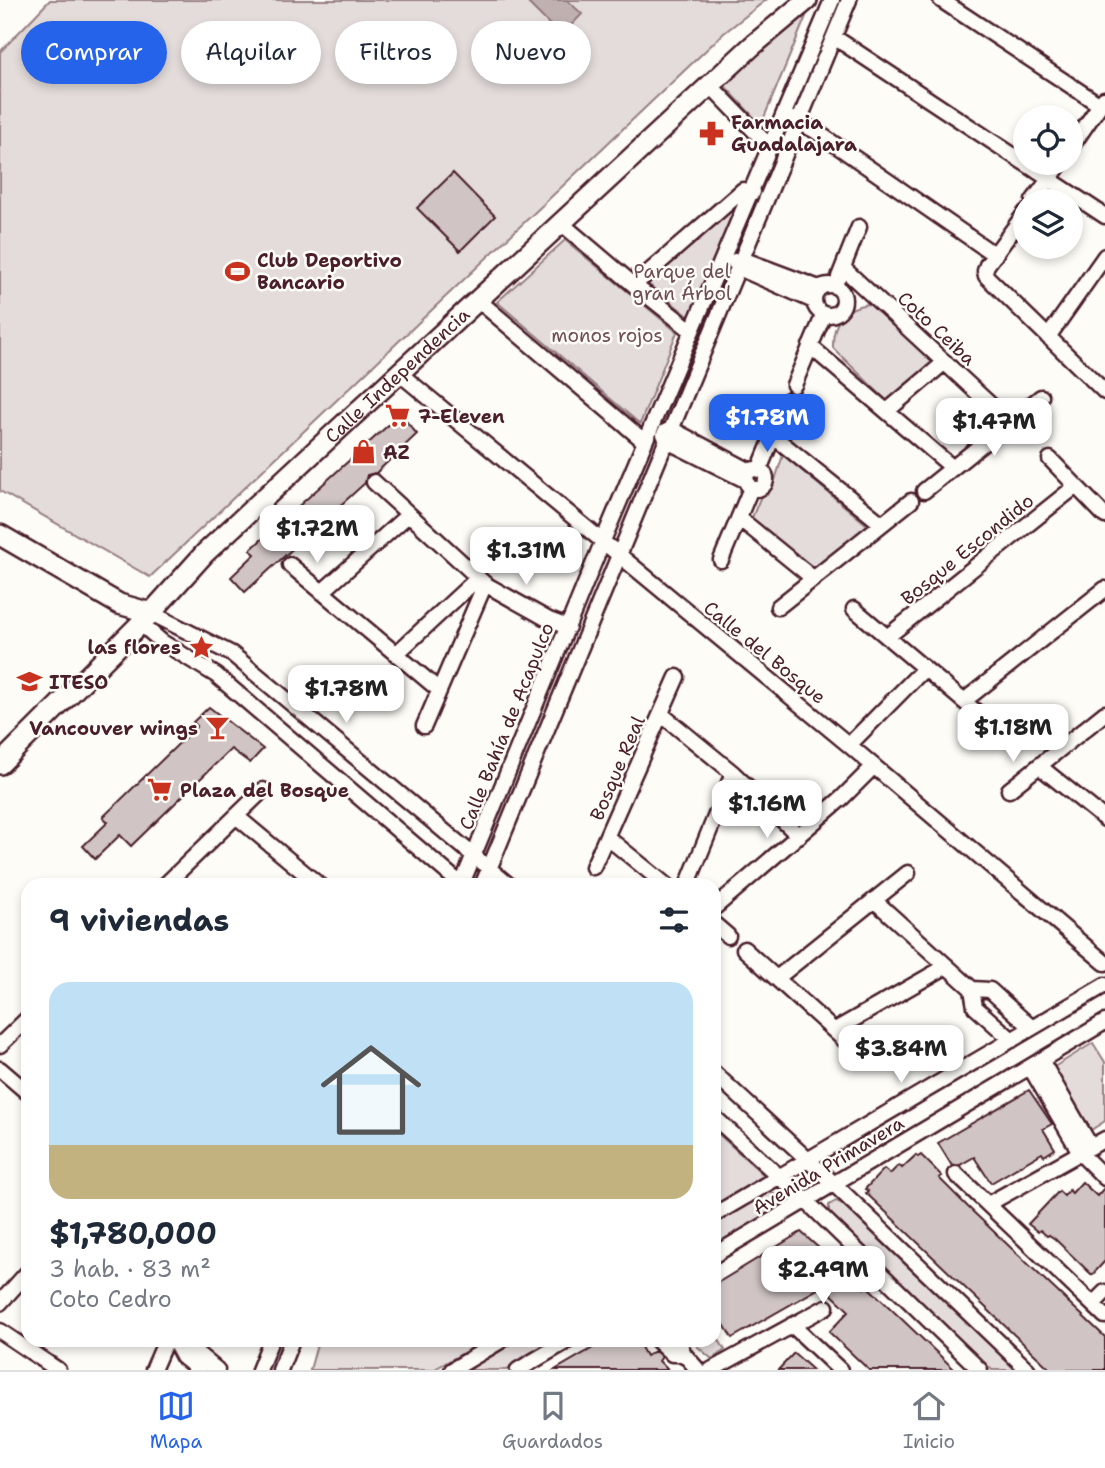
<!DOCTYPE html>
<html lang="es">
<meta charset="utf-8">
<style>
:root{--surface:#fff;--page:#f6f6f7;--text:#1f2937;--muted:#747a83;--line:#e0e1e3;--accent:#2563eb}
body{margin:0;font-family:"Shantell Sans",sans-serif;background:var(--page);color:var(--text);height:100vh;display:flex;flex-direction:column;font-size:26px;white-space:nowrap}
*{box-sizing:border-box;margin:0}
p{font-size:23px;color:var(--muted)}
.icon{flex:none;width:38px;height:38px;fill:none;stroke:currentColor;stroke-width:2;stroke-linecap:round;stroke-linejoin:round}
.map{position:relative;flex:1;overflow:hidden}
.panel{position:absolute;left:21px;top:878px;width:700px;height:469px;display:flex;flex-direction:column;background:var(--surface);border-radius:21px;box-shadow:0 4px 10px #0003}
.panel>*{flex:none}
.hud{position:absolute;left:21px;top:21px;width:700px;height:63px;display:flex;gap:14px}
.fabs{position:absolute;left:1013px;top:105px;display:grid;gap:14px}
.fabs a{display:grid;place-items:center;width:70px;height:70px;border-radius:50%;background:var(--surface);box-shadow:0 4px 10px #0003;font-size:35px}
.price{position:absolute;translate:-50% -60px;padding:0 16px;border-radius:14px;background:#fff;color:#222;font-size:23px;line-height:46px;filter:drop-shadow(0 2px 4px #0008)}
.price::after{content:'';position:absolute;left:50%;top:42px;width:21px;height:16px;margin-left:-10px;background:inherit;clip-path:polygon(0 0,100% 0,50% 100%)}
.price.selected{background:var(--accent);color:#fff}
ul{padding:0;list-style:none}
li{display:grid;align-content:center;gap:14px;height:371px;padding:0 28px}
li span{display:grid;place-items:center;height:217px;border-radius:21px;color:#555}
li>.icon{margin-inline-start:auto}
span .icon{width:126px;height:126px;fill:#fffc;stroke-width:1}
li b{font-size:30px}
h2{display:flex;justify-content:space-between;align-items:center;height:84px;padding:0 28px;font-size:30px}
.tag{padding:0 24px;border-radius:32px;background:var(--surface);box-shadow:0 4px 10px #0003;font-size:24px;line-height:63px}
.tag.selected{background:var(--accent);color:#fff}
.dock{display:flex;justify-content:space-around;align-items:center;height:98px;border-top:2px solid var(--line);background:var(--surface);font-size:19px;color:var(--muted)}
.dock a{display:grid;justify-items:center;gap:4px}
.dock .selected{color:var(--accent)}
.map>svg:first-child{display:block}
.green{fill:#e3dcda;stroke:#967e82;stroke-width:2}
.water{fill:#c0b1b1;stroke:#91777b;stroke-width:2}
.building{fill:#d0c5c4;stroke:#4a1f2b;stroke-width:2}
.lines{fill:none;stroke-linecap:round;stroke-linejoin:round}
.street-casing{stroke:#4a1f2b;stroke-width:19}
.secondary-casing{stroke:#4a1f2b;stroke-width:24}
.street{stroke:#fdfcf7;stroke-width:14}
.secondary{stroke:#fdfcf7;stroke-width:19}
.labels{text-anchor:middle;stroke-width:5;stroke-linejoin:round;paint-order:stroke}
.poi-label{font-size:19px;font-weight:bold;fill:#4a1f2b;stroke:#fdfcf7;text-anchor:start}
.park-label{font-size:19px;fill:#704e57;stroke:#fdfcf7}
.street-label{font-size:19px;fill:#4a1f2b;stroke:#fdfcf7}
</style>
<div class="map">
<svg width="1105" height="1370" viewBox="0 0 1105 1370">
<rect width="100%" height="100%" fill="#fdfcf7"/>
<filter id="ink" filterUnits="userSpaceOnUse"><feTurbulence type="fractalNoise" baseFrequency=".0143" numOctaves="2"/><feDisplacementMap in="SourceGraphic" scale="14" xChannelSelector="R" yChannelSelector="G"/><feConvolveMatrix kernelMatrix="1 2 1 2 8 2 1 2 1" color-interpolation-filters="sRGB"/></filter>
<g filter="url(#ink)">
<path class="green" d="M50 0H766L724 33 150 577 0 491V52Z
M809 9 761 125 724 85Z
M742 197 691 318 648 284Z
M565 240 677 332 640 424 497 302Z
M869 304 939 363 891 405 833 348C832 323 843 307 869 304Z
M783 455 872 529 818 577 751 520 763 491 775 480Z
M1093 1043 1105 1062V1121L1091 1130 1054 1067Z
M714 1130 766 1177 714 1207Z
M767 1192 778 1195 780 1207 714 1249V1223Z
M836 1201 841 1203 1016 1370H992L829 1215V1205Z
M714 1332 725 1350 712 1359 691 1341 714 1340Z
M318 1341H484L433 1370H310Z
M514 1341H557L507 1370H463Z"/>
<path class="water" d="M525 0H567L582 14 561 36Z"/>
<path class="building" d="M453 173 495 216 460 251 417 208Z
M400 419 406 421 417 434 376 473 367 475 365 483 245 592 231 577 255 554 250 550 394 420Z
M209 707 263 749 250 763 231 749 131 846 120 835 95 859 83 846 108 822 103 817 197 726 193 722Z
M1029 1090 1052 1124 1043 1129 1055 1149 1044 1156 1042 1153 991 1183 974 1157 960 1165 952 1166 938 1143Z
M916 1155 918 1157 921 1155 942 1176 939 1178 968 1207 1105 1337V1370H1051L866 1193 868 1191 865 1189 884 1169 890 1174 899 1165 902 1168Z
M1082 1182 1097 1196 1105 1187V1261L1092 1275 1055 1239 1049 1235 1047 1236 1040 1230 1038 1232 1028 1224 1059 1191 1064 1196 1069 1190 1072 1193Z
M801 1232 861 1286 864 1288 866 1285 955 1370H869L829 1332 849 1311 823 1286 732 1338 717 1313 721 1311 714 1299V1285Z
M610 1340H637L646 1356 655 1351 662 1357 659 1361 668 1370H555L605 1341 606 1343Z
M794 1353 813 1370H778Z"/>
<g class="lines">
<defs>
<path id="street" d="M941 0 1100 105
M834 37 1105 216
M710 85 769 146
M793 119 814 130 995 255
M1071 147 1104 99
M1033 201 1061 163
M1026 212 987 265 985 271 986 276 1105 392
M561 223 634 285 692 331
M735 261 742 259 819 288
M735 263 739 268 814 301
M843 268 1010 423
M839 277 859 227
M634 285 743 190 753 192
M814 300a15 15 0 1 1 30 0a15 15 0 1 1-30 0Z
M478 300 645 442
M1048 337 1105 256
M810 346 953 468
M399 373 849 745 1105 963
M794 385 824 314
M887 411 945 362
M665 432 671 429 750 471
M664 434 667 441 747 481
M773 436 882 524
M1050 459 1105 516
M746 479a10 10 0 1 1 20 0a10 10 0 1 1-20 0Z
M759 470 788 400
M374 482 485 584 549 620 568 627
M924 491 1041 397
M739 518 814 579
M721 560 751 488
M290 565 439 690
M322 592 409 514
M778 607 911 501
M854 609 993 726
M151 613 232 654 510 886
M140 623 162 642 216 675 463 886
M887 637 1076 486
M396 654 478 578
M964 701 1105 589
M661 714 733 773 799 836
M424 726 485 584
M849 745 924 669
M1039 766 1105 819
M1009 790 1105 713
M236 816 320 886
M608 838 667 886
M593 867 677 677
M164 886 263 790
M461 886 602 543 832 0
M482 886 849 0
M687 886 733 773
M875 901 972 989 990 990 1032 1028
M714 908 842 798 873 767
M714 924 728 936
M744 949 862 1056
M777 978 908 873
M972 989 975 1007 1012 1040
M835 1030 947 966
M0 1045 28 1018
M1041 1060 1091 1147
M1030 1067 1081 1154 1105 1178
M0 1069 28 1093
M714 1073 834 1184 1028 1370
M714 1117 806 1201 980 1370
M956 1174 1105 1316
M988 1204 1105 1139
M714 1215 1105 985
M714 1255 1105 1022
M0 1303 28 1272
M1093 1304 1105 1292
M792 1325 840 1370
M0 1331 58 1370
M174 1340 183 1357 199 1370
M181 1340 217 1370
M657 1340 672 1354H684
M678 1340 684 1354 698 1370
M153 1370 166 1340
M259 1370 271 1340
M280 1370 292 1340
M452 1370 502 1340
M518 1370 569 1340
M711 1370 826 1307"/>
<g id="secondary">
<path d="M0 535 119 604 151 613"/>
<path id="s1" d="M0 764 151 613 205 553 752 46 807 0"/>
</g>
</defs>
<use href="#street" class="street-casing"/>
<use href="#secondary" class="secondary-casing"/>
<use href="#street" class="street"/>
<use href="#secondary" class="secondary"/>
</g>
</g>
<defs>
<symbol id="pharmacy-bare" viewBox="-9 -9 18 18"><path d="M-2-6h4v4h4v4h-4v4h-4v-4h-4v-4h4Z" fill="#c8321e" stroke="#fdfcf7" stroke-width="2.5" paint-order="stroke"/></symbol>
<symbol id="stadium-bare" viewBox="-9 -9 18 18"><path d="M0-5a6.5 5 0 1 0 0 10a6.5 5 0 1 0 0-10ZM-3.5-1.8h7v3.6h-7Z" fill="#c8321e" stroke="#fdfcf7" stroke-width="2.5" paint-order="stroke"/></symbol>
<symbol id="supermarket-bare" viewBox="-9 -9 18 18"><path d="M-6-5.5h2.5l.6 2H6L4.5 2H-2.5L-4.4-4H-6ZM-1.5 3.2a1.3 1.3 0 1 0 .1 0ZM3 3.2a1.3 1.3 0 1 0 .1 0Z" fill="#c8321e" stroke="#fdfcf7" stroke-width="2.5" paint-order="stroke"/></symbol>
<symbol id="shop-bare" viewBox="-9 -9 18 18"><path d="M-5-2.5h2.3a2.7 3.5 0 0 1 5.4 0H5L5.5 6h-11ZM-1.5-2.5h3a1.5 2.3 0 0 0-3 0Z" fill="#c8321e" stroke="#fdfcf7" stroke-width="2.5" paint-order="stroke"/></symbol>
<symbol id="sight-bare" viewBox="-9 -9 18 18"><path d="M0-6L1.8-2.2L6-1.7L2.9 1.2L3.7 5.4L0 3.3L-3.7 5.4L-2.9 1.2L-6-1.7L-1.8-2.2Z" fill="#c8321e" stroke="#fdfcf7" stroke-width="2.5" paint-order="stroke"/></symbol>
<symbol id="university-bare" viewBox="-9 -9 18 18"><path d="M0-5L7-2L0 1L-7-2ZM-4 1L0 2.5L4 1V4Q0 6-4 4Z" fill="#c8321e" stroke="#fdfcf7" stroke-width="2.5" paint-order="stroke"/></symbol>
<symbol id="bar-bare" viewBox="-9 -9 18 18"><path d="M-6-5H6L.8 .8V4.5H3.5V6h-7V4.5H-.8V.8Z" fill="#c8321e" stroke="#fdfcf7" stroke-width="2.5" paint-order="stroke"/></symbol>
</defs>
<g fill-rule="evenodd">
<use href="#pharmacy-bare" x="694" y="116" width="35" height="35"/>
<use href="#stadium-bare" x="220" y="254" width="35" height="35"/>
<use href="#supermarket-bare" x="380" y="398" width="35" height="35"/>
<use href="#shop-bare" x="346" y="434" width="35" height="35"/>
<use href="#sight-bare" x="184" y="630" width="35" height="35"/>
<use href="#university-bare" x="12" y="664" width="35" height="35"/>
<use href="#bar-bare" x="200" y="710" width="35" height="35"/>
<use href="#supermarket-bare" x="142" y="772" width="35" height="35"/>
</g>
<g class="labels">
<g class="poi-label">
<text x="731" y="129">Farmacia<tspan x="731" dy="22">Guadalajara</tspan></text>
<text x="257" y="267">Club Deportivo<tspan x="257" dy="22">Bancario</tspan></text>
<text x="418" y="423">7-Eleven</text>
<text x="383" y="459">AZ</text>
<text x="181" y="654" text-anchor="end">las flores</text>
<text x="49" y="689">ITESO</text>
<text x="198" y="735" text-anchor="end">Vancouver wings</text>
<text x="180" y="797">Plaza del Bosque</text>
</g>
<g class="park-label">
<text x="682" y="278">Parque del<tspan x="682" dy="22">gran Árbol</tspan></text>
<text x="607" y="342">monos rojos</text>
</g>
<g class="street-label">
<text transform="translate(937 328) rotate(43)" y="7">Coto Ceiba</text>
<text dy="7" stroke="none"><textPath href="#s1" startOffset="556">Calle Independencia</textPath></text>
<text transform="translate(967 549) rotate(-39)" y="7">Bosque Escondido</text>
<text transform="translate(765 652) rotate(39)" y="7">Calle del Bosque</text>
<text transform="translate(506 726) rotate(-68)" y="7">Calle Bahía de Acapulco</text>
<text transform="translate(617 768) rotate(-67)" y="7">Bosque Real</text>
<text transform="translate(828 1165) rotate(-31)" y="7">Avenida Primavera</text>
</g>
</g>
</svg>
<div class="fabs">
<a><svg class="icon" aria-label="locate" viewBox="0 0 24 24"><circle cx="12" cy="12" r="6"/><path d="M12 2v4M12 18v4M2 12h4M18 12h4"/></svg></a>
<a><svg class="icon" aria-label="layers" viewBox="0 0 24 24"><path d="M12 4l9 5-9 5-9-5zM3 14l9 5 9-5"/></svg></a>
</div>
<b class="price selected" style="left:767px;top:454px">$1.78M</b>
<b class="price" style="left:994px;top:458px">$1.47M</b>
<b class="price" style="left:317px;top:565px">$1.72M</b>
<b class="price" style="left:526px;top:587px">$1.31M</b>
<b class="price" style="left:346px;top:725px">$1.78M</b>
<b class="price" style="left:1013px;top:764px">$1.18M</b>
<b class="price" style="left:767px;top:840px">$1.16M</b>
<b class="price" style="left:901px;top:1085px">$3.84M</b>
<b class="price" style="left:823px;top:1306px">$2.49M</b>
<div class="hud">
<a class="tag selected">Comprar</a>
<a class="tag">Alquilar</a>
<a class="tag">Filtros</a>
<a class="tag">Nuevo</a>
</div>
<section class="panel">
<h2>9 viviendas<svg class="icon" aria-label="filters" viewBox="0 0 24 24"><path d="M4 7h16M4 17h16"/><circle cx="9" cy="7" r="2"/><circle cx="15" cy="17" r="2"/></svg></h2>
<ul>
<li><span style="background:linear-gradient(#bfe0f5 75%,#c2b280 0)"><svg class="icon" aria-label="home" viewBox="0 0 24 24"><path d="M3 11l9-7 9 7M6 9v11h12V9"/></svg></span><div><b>$1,780,000</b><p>3 hab. · 83 m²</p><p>Coto Cedro</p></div></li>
</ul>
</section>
</div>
<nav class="dock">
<a class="selected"><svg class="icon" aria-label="map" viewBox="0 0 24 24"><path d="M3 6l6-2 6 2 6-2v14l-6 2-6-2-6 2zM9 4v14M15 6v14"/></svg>Mapa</a>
<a><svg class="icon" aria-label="saved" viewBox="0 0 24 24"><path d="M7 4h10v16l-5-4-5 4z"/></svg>Guardados</a>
<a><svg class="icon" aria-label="home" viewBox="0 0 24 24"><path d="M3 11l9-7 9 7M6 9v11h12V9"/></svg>Inicio</a>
</nav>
